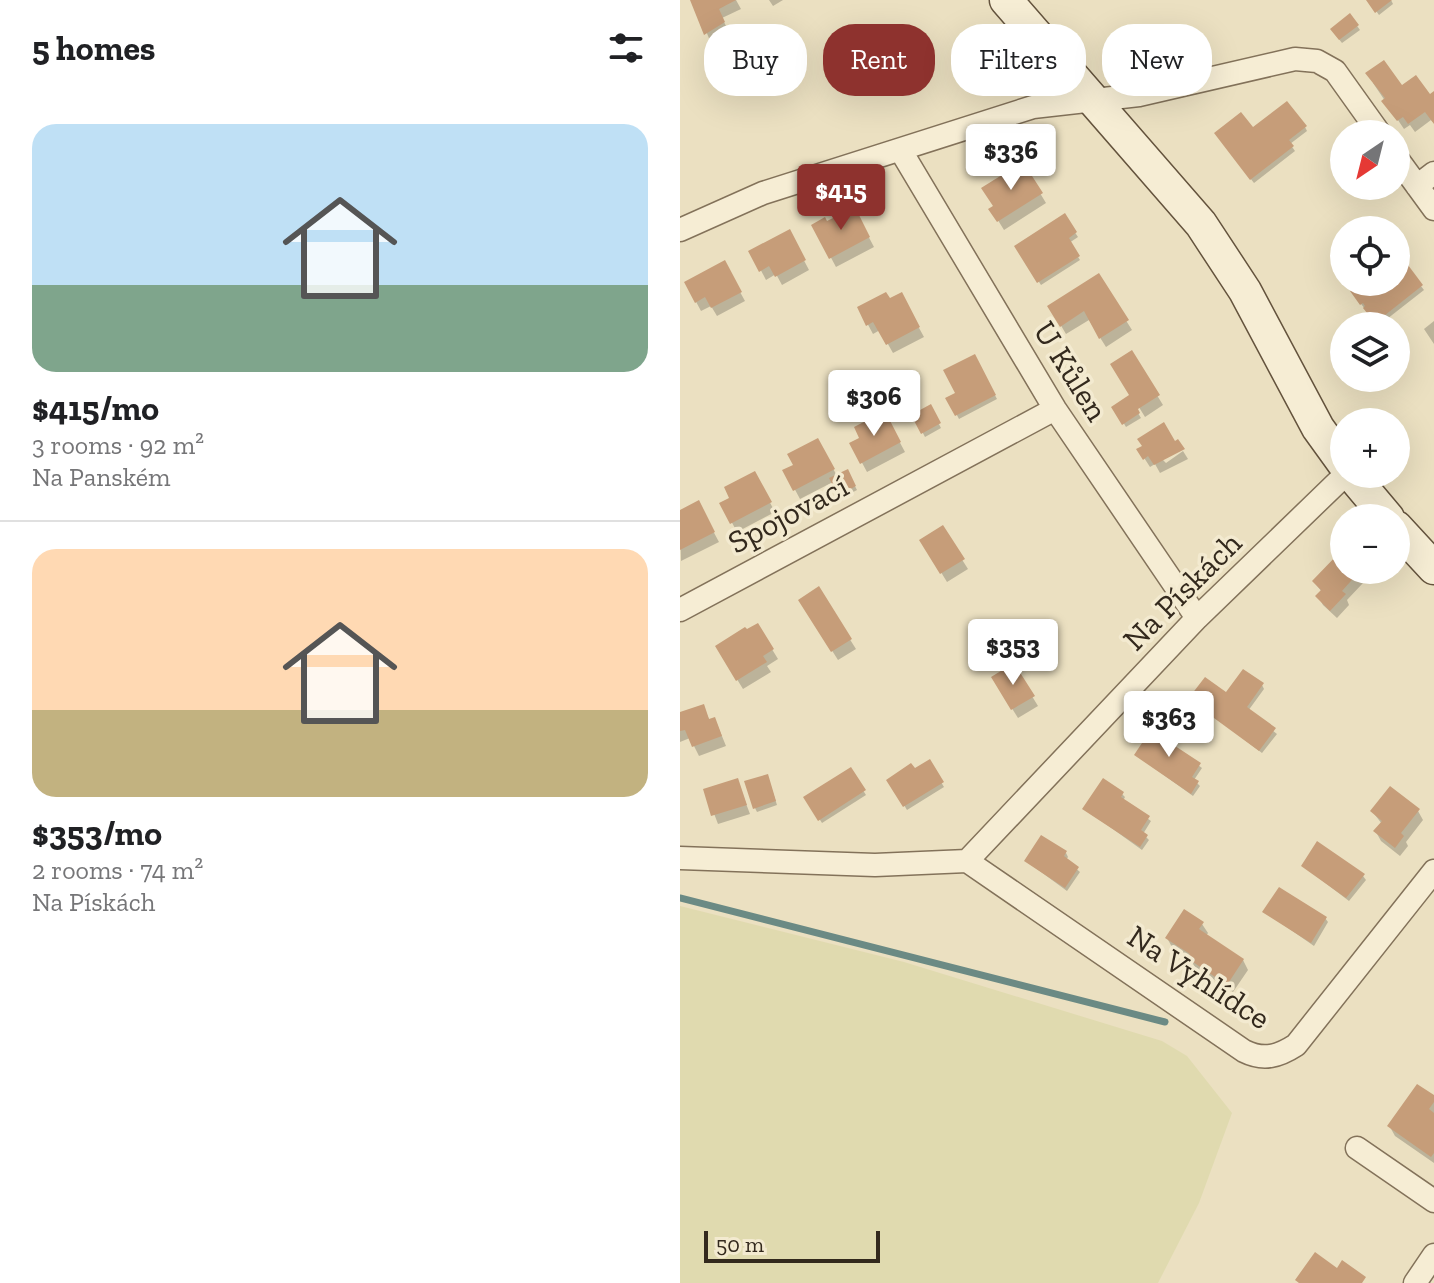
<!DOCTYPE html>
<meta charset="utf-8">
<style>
:root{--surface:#fff;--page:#f6f6f6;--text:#202124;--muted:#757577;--line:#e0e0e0;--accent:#8e322e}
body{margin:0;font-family:"Zilla Slab",serif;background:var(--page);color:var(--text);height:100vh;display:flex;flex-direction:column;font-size:30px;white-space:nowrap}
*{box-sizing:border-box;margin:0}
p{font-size:26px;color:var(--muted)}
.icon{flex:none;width:44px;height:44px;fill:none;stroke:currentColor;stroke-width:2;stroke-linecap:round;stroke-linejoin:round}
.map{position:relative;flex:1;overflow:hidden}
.sheet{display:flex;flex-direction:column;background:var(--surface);width:680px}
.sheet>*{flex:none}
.guide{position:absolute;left:24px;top:24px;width:610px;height:72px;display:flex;gap:16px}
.needle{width:52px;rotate:215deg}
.buttons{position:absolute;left:650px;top:120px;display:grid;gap:16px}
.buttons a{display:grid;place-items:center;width:80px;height:80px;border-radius:50%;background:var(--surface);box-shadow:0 8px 32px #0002;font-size:40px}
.scale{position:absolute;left:24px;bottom:20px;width:176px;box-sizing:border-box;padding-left:8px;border:4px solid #33291d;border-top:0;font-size:22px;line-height:28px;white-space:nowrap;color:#33291d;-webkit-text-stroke:6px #f3ead0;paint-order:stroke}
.price{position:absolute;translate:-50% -68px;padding:0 18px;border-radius:8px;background:#fff;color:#222;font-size:26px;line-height:52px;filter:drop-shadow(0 2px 4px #0008)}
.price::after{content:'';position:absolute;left:50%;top:48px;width:24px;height:18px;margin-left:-12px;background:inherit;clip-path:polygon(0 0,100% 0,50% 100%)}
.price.current{background:var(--accent);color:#fff}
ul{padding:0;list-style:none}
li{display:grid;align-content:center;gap:16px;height:424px;padding:0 32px}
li+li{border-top:2px solid var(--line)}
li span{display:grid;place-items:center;height:248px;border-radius:24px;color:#555}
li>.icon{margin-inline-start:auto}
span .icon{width:144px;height:144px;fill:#fffc;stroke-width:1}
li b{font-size:34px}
h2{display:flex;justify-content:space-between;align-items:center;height:96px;padding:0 32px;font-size:34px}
.chip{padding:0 28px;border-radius:32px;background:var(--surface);box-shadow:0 8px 32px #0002;font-size:28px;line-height:72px}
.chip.current{background:var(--accent);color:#fff}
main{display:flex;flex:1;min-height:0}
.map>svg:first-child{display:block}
.farmland{fill:#e0daaf}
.shadow{fill:#0003}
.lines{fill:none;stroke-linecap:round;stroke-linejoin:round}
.stream{stroke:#6b8a84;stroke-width:7}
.building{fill:#c69d79}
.street-casing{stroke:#83725a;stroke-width:25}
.secondary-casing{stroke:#64533d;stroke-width:35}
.street{stroke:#f6edd4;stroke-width:22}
.secondary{stroke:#f6edd4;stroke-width:32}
.labels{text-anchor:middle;stroke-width:7;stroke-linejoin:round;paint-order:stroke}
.street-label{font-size:32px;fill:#33291d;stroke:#f3ead0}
</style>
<main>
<section class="sheet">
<h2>5 homes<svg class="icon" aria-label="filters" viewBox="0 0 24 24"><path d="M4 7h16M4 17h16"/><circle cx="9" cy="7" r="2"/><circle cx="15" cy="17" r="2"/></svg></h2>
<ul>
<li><span style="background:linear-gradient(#bfe0f5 65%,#7fa58c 0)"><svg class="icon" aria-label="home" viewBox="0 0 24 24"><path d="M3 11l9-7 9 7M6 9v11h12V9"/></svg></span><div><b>$415/mo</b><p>3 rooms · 92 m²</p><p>Na Panském</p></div></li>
<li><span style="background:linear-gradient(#ffd9b3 65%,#c2b280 0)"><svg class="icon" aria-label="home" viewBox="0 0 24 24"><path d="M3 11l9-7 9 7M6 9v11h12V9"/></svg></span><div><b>$353/mo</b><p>2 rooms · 74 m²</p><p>Na Pískách</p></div></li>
</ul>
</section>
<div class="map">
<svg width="754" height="1283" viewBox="0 0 754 1283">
<rect width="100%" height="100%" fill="#ebe0c1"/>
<path class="farmland" d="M0 906 224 962 482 1041 507 1056 552 1113 519 1203 478 1283H0Z"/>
<path class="shadow" d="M13 0H56L61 9 42 18 49 32 31 43Z
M89 0H103L93 6Z
M690 0H711L713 4 699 15 689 1Z
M670 16 680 30 662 43 654 33Z
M693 83 750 97 754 94V123L751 120 735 132 730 125 724 129Z
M625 127 627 131 610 144 615 151 574 183 538 137 573 130Z
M343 165 366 203 324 230 311 209Z
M174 209 194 247 156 267 134 226 146 224Z
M384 216 398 237 389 243 400 260 361 285 336 246Z
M109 232 129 270 102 285 96 274 86 280 71 251Z
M44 263 65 301 37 316 31 306 21 311 6 283Z
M727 268 744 290 698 326 675 296 677 288 672 282H716V277Z
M418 276 452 330 426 347 409 320 386 334 370 307Z
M221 295 244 337 213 353 200 330 193 334 179 308 209 301Z
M754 321V344L744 329Z
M451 353 483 405 465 417 433 365Z
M294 356 317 399 279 419 268 398 277 394Z
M449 398 461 418 446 427 434 407Z
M250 407 261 428 245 437 234 416Z
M204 413 225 452 187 472 172 444 182 438Z
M138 440 157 476 167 471 177 490 162 498 153 482 120 499 105 471 115 465Z
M459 450 483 460 486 463 503 451 508 459 480 473 475 464 470 467Z
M74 473 95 512 57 532 42 504 52 499Z
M18 503 39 542 1 561 0 513Z
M262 528 288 569 267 582 242 541Z
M664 561V570H674L683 583 667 600 669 605 657 618 643 605 638 596 642 592 634 582Z
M138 589 176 649 158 660 120 600Z
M77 625 98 659 87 666 91 672 63 689 37 647Z
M333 665 358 706 338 718 313 678Z
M582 685 584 689 568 711 597 734 582 753 511 699 547 695Z
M23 707 30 721 35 719 46 746 19 756 10 738 0 742V713Z
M494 740 496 744 494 747 522 768 514 780 520 786 513 796 456 755Z
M249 762 264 787 227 810 209 780 234 771Z
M170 770 186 795 142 823 126 798Z
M57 780 70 814 38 824 25 790Z
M89 780 97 805 77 812 75 808Z
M442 794 445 797 443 801 471 821 463 834 469 840 462 850 405 809Z
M692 811H738L743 820 726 842 728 846 720 856 701 841 696 832 702 824Z
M386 853 388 857 386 860 400 872 387 891 346 861Z
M623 866 683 876 686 880 669 901Z
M585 912 645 918 648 922 634 946Z
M522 924 528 933 526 936 563 960 568 970 553 992 515 967 510 959 492 947 487 938Z
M754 1098V1163L715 1136 710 1127Z"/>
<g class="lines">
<path class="stream" d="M0 898 485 1022"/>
</g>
<path class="building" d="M10 0H56L39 9 45 22 24 35Z
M686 0H712L695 13Z
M670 13 679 25 659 40 650 29Z
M704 60 722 85 736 75 750 94 754 91V124L745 112 728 124 723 117 717 121 701 101 705 98 685 73Z
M607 101 627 126 609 140 614 146 570 180 534 133 561 112 573 127Z
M343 162 363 193 317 222 308 209 313 206 301 188Z
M175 207 190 237 149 259 131 225 145 217 147 221Z
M385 213 397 232 389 238 400 256 357 283 334 246Z
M110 229 126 260 95 277 89 266 79 272 68 251Z
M45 260 62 292 31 308 25 297 15 303 4 282Z
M728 265 743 285 695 323 683 308 685 306 683 303 680 305 670 291 675 288 671 282H716V274Z
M419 273 449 320 419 339 404 311 380 327 367 306Z
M206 292 210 298 222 292 240 327 206 345 193 322 186 326 177 307Z
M452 350 480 395 458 409 460 413 442 425 431 407 449 395 430 364Z
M295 354 316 395 275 416 265 398 275 393 263 370Z
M251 404 261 423 241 434 231 415Z
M205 411 221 442 180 464 169 443 179 438 174 427Z
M484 422 495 441 498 439 505 449 474 465 468 456 463 460 456 449 462 446 457 439Z
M138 438 155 469 113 491 102 470 113 465 107 454Z
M168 469 176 486 158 496 149 478Z
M75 471 92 502 50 524 39 503 49 498 44 487Z
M19 500 35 532 0 550V510Z
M263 525 285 559 260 574 239 540Z
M659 553 664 558V570L679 572 662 591 666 594 650 611 635 596 641 590 632 581Z
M139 586 172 639 151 652 118 600Z
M78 623 94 649 83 656 87 662 56 681 35 646 65 627 67 629Z
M334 663 355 696 331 710 311 677Z
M563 669 584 683 567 707 596 728 579 751 508 699 525 677 546 692Z
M24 704 29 719 35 717 42 736 12 747 5 730 0 731V712Z
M474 725 495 739 492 744 521 763 512 777 519 781 511 794 454 755Z
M250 759 264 782 223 807 206 780 231 763 235 768Z
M171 767 186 790 138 821 123 797Z
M88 774 96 801 73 809 64 781Z
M58 778 67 805 31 816 23 789Z
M423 778 444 792 441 797 470 816 461 830 468 835 460 847 402 809Z
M710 786 740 809 721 833 724 836 715 848 693 831 702 821 690 811Z
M361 835 387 851 384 856 399 867 385 888 344 861Z
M637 841 685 874 666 898 621 866Z
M599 887 647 917 631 943 582 912Z
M504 909 524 922 519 929 564 959 547 985 507 958 510 954 485 938Z
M737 1084 754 1095V1102L749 1109 754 1113V1153L751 1157 707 1126Z
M635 1252 657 1268 662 1260 686 1277 682 1283H619L615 1280Z"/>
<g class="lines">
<defs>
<path id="street" d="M221 151 375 409 517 618
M716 157 754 209
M737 186 754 173
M0 230 83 193 353 107 459 95 615 59 637 61 655 71 700 134
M0 610 375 409
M0 858 195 865 287 861 517 618 666 474
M287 861 564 1051C584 1061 599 1056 616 1045L754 871
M677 1148 754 1201
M735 1283 754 1255"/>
<path id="secondary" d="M326 0 521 224 565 291 638 428 664 464
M671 474 708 518
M716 527 754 568"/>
</defs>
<use href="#street" class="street-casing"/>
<use href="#secondary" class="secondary-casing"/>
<use href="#street" class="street"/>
<use href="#secondary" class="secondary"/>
</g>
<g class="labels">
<g class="street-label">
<text transform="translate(391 371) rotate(58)" y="11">U Kůlen</text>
<text transform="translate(108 514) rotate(-28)" y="11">Spojovací</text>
<text transform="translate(502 591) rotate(-45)" y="11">Na Pískách</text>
<text transform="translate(519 977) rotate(33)" y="11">Na Vyhlídce</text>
</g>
</g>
</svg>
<div class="buttons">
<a><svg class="needle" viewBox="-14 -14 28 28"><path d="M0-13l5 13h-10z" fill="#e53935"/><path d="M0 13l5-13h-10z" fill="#757577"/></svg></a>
<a><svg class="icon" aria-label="locate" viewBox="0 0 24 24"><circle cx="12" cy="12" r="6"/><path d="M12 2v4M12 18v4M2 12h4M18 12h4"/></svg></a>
<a><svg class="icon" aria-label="layers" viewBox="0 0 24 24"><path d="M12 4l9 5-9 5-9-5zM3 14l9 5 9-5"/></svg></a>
<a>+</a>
<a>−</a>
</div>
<div class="scale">50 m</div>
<b class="price" style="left:331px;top:192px">$336</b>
<b class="price current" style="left:161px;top:232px">$415</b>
<b class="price" style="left:194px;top:438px">$306</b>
<b class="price" style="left:333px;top:687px">$353</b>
<b class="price" style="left:489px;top:759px">$363</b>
<div class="guide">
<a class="chip">Buy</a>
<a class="chip current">Rent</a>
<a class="chip">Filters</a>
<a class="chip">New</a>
</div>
</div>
</main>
